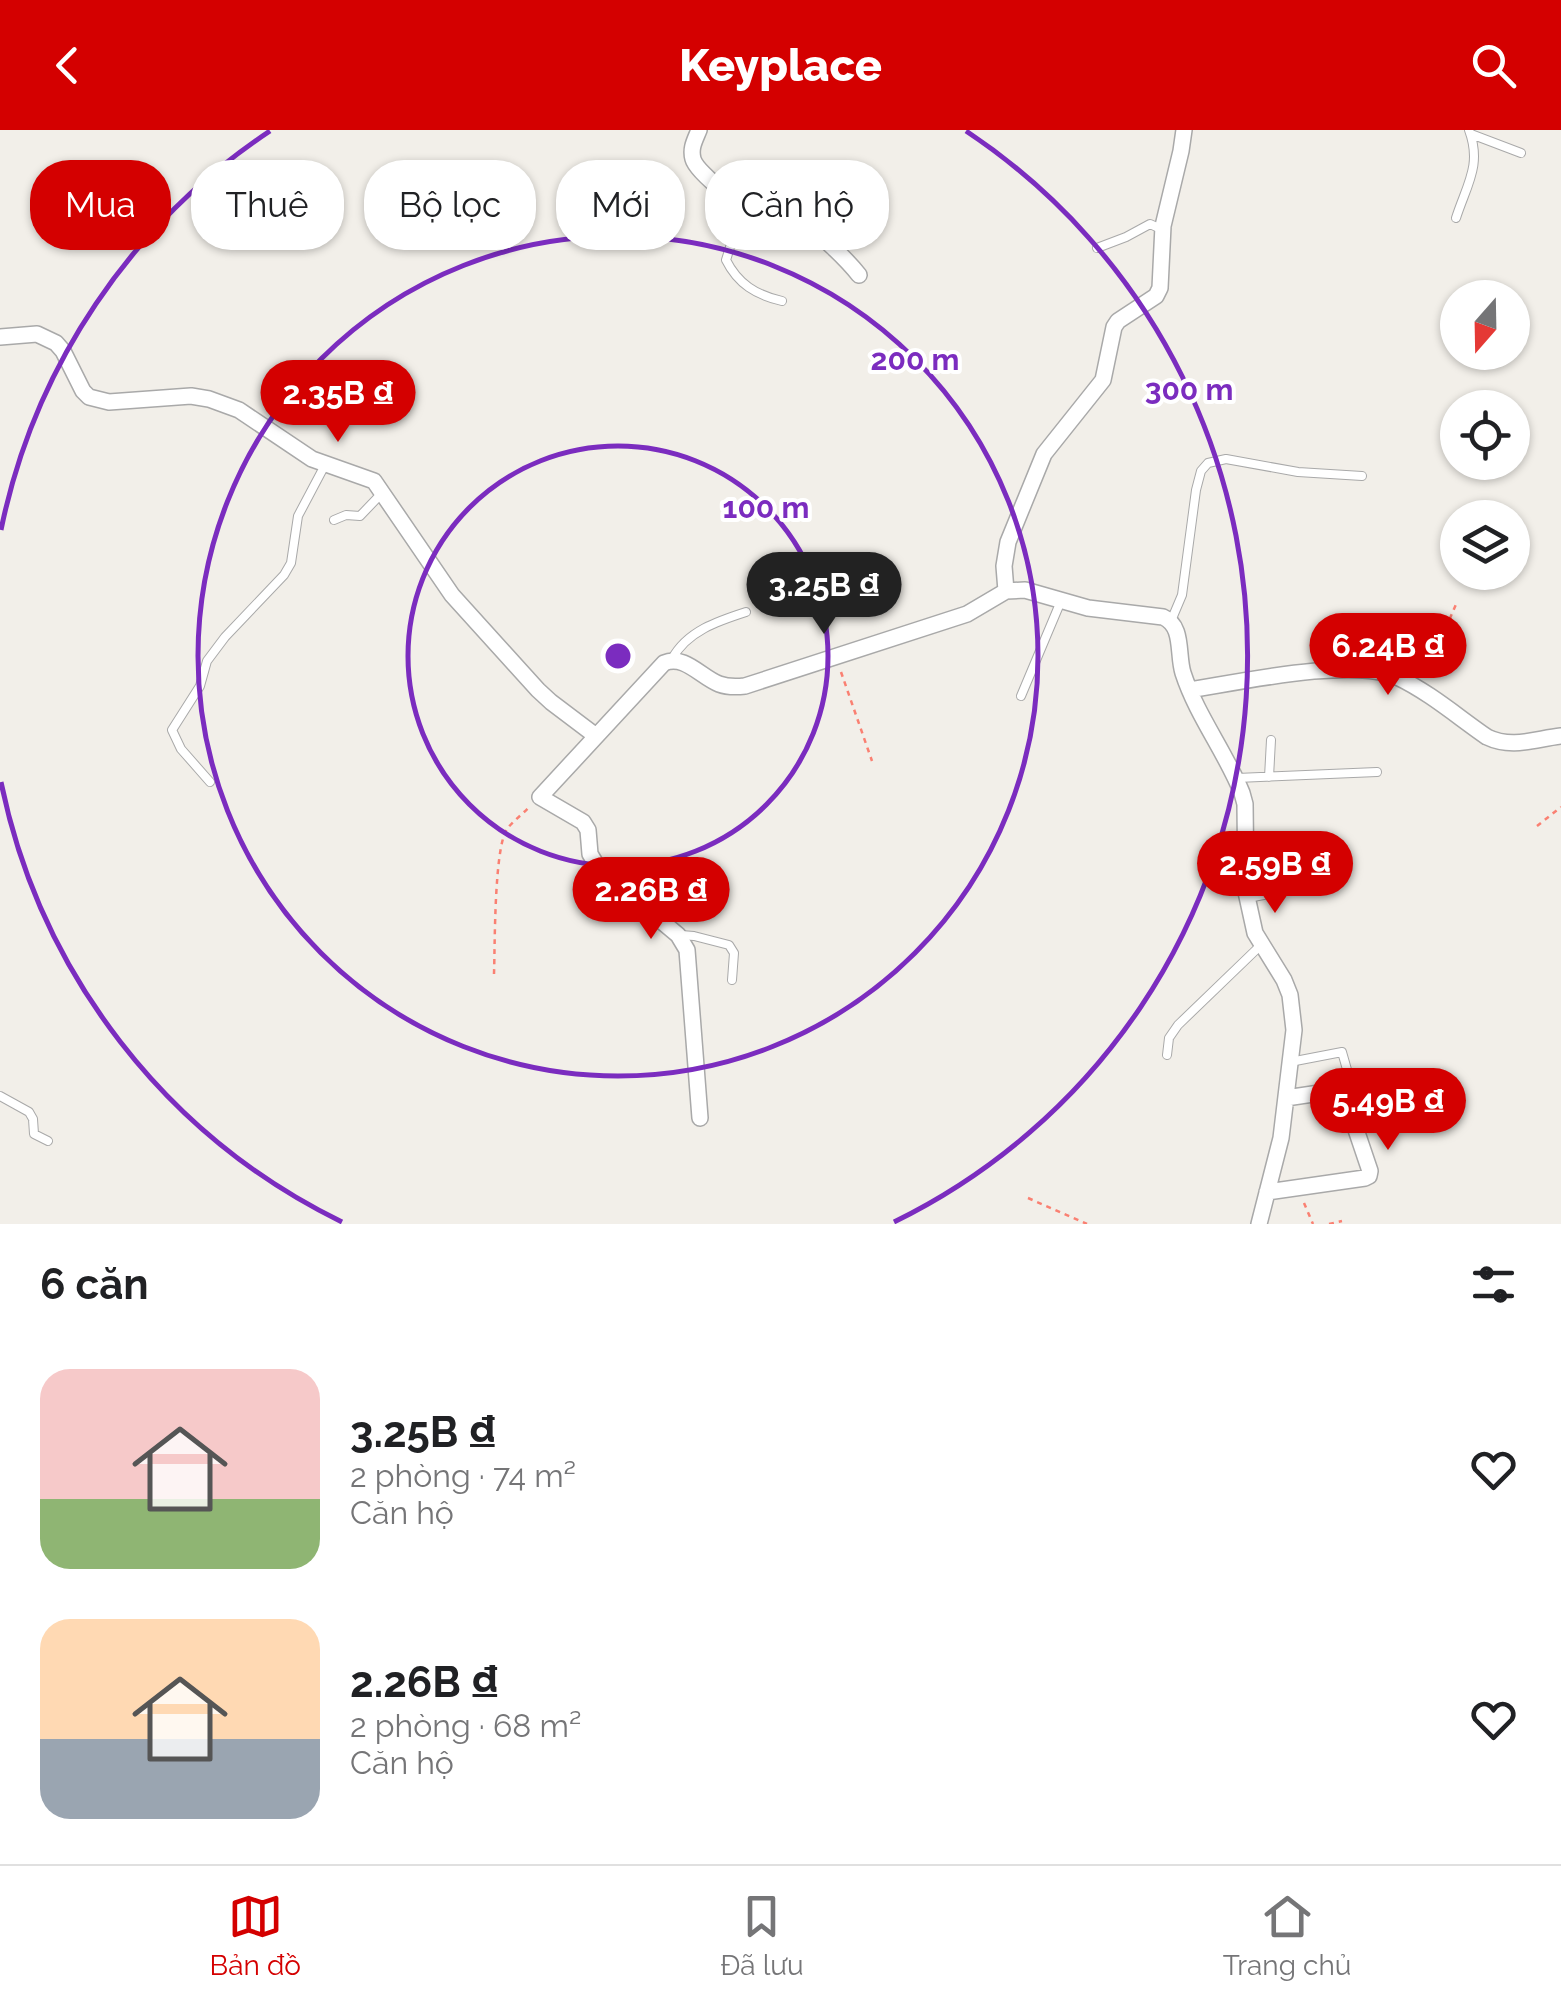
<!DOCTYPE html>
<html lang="vi">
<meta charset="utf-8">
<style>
:root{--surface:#fff;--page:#f2f2f2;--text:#202124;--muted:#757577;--line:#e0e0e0;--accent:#d40000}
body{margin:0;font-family:Raleway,sans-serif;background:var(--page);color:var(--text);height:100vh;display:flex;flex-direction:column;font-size:38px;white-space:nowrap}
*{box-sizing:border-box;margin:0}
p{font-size:32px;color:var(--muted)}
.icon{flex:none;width:55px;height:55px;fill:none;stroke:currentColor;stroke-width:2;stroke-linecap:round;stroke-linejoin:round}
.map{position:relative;height:1094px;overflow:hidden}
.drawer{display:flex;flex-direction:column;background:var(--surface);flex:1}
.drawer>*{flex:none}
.top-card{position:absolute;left:30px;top:30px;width:1000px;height:90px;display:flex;gap:20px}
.needle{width:65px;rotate:200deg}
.buttons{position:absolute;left:1440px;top:150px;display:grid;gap:20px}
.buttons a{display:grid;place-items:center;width:90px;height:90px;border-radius:50%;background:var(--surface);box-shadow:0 2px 8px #0004;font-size:50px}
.price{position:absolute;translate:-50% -85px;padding:0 22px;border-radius:35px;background:var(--accent);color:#fff;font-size:32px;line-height:65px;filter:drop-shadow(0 2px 5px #0008)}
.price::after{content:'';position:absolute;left:50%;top:60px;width:30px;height:22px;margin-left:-15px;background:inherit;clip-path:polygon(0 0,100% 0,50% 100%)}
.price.active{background:#222;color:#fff}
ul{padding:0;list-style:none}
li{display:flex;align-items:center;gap:30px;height:250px;padding:0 40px}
li span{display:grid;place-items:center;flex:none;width:280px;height:200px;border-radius:30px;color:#555}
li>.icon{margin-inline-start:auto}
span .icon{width:120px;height:120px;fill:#fffc;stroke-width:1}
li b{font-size:42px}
h2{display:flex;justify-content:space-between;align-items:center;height:120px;padding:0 40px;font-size:42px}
.chip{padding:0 35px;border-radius:40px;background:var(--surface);box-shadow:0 2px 8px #0004;font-size:35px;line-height:90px}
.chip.active{background:var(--accent);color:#fff}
header{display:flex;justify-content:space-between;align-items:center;height:130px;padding:0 40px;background:var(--accent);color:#fff;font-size:45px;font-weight:800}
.tabs{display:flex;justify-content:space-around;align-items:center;height:140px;border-top:2px solid var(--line);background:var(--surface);font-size:28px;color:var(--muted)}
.tabs a{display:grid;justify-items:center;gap:5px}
.tabs .active{color:var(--accent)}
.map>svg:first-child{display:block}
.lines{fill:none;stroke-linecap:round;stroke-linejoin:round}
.service-casing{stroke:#a9a9a9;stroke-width:10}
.minor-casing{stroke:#a9a9a9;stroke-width:18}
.path{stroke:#fa8072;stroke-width:2.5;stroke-dasharray:5 5;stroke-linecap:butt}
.service{stroke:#fff;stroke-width:8}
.minor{stroke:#fff;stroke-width:15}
.ring{fill:none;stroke:#7b2cbf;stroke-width:5}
.centre{fill:#7b2cbf;stroke:#fff;stroke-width:5}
.ring-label{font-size:30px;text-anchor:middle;font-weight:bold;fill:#7b2cbf;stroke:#fff;stroke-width:8;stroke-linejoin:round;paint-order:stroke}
</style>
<header><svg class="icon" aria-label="back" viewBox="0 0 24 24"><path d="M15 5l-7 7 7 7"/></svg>Keyplace<svg class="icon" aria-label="search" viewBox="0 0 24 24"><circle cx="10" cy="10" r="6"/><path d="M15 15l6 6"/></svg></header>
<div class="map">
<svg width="1561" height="1094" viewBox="0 0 1561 1094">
<rect width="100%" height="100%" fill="#f2efe9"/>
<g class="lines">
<defs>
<path id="service" d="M1471 4 1521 23
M760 88 736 98 726 130C738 154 756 165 782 171
M1456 88C1467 54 1482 35 1469 0
M1097 118 1126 107 1150 94 1161 99
M334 390 346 385 360 386 383 362
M1171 491 1182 465 1196 360 1201 341 1208 333 1226 329 1298 342 1362 346
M672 529C687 501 718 491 746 482
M1021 566 1061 471
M1269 647 1271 610
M1237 648 1377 642
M210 652 181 619 172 600 200 556 207 531 225 507 284 445 291 433 298 386 325 335
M1248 768 1290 760 1316 751
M681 805 694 806 729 815 734 823 732 850
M1167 925 1169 908 1178 895 1261 815
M1290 932 1342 922 1350 950
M0 966 29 982 33 989 34 1004 48 1011"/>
<path id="minor" d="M699 0C695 10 690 18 693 29 697 44 749 83 764 87 777 90 790 87 802 93 818 101 848 131 859 145
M0 207 37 204 56 213 63 221 83 261 89 267 109 272 191 266 209 269 239 280 312 329 374 351 452 465 538 560 551 572 596 606
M1006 461 1004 436 1008 412 1044 324 1103 250 1114 197 1118 191 1156 166 1160 158 1163 96 1181 21 1184 0
M1190 560C1240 552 1353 527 1397 547 1429 562 1458 587 1487 607 1512 619 1535 609 1561 606
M700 988 687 820 678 805 599 739 590 724 588 700 583 692 540 667 664 533C684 524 701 547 719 554 727 557 736 557 745 556L967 484 1006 461 1025 460 1088 478 1163 487C1184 496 1177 524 1183 543 1197 586 1225 621 1242 663L1245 674 1246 762 1255 803 1284 850 1290 865 1294 900 1281 1008 1259 1094
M1267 1062 1365 1048 1369 1046 1370 1041 1345 967 1333 961 1286 968"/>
</defs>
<use href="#service" class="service-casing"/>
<use href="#minor" class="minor-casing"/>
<path class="path" d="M841 542 872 631
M1422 542 1438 516 1457 472
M1537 696 1561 677
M494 844C495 817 494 718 507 699 513 691 523 684 530 676
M1028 1068 1087 1094
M1304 1073 1313 1094
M1329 1094 1342 1091"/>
<use href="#service" class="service"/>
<use href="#minor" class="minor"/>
</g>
<g class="ring">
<circle cx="618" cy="526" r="210"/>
<circle cx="618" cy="526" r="420"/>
<path d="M342 1092A630 630 0 0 1 1 652M1 400A630 630 0 0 1 270 1M966 1A630 630 0 0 1 894 1092"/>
</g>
<circle cx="618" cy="526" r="15" class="centre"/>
<g class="ring-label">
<text x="915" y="240">200 m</text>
<text x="1189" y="270">300 m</text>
<text x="766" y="388">100 m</text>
</g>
</svg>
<div class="buttons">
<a><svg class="needle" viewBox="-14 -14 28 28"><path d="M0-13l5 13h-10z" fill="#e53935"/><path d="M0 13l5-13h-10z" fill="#757577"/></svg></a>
<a><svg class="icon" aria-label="locate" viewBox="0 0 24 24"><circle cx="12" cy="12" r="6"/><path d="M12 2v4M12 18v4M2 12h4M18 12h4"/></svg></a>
<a><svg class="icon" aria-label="layers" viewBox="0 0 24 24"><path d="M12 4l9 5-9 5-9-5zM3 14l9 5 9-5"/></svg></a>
</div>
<b class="price" style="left:338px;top:315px">2.35B ₫</b>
<b class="price active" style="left:824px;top:507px">3.25B ₫</b>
<b class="price" style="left:1388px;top:568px">6.24B ₫</b>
<b class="price" style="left:1275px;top:786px">2.59B ₫</b>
<b class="price" style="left:651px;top:812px">2.26B ₫</b>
<b class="price" style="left:1388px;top:1023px">5.49B ₫</b>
<div class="top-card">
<a class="chip active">Mua</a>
<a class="chip">Thuê</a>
<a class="chip">Bộ lọc</a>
<a class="chip">Mới</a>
<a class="chip">Căn hộ</a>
</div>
</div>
<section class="drawer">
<h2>6 căn<svg class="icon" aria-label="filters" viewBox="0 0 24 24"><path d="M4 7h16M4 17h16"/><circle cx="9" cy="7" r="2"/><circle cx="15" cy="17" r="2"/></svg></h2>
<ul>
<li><span style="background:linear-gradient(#f6c9c9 65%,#8fb573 0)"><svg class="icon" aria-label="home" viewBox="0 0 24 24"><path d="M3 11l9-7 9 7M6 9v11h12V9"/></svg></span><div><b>3.25B ₫</b><p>2 phòng · 74 m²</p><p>Căn hộ</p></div><svg class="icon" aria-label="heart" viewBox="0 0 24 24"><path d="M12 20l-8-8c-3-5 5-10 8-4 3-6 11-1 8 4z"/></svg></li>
<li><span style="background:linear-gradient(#ffd9b3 60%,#9aa5b1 0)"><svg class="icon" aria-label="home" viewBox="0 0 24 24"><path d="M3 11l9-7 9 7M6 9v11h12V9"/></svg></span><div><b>2.26B ₫</b><p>2 phòng · 68 m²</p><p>Căn hộ</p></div><svg class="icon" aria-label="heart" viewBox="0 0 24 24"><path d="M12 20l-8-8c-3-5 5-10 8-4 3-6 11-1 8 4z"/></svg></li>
</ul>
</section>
<nav class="tabs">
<a class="active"><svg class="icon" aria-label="map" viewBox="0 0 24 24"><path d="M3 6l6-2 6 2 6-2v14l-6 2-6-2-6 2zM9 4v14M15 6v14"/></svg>Bản đồ</a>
<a><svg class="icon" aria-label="saved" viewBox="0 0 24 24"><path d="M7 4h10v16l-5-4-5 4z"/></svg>Đã lưu</a>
<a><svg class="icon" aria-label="home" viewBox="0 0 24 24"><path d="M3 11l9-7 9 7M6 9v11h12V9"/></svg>Trang chủ</a>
</nav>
